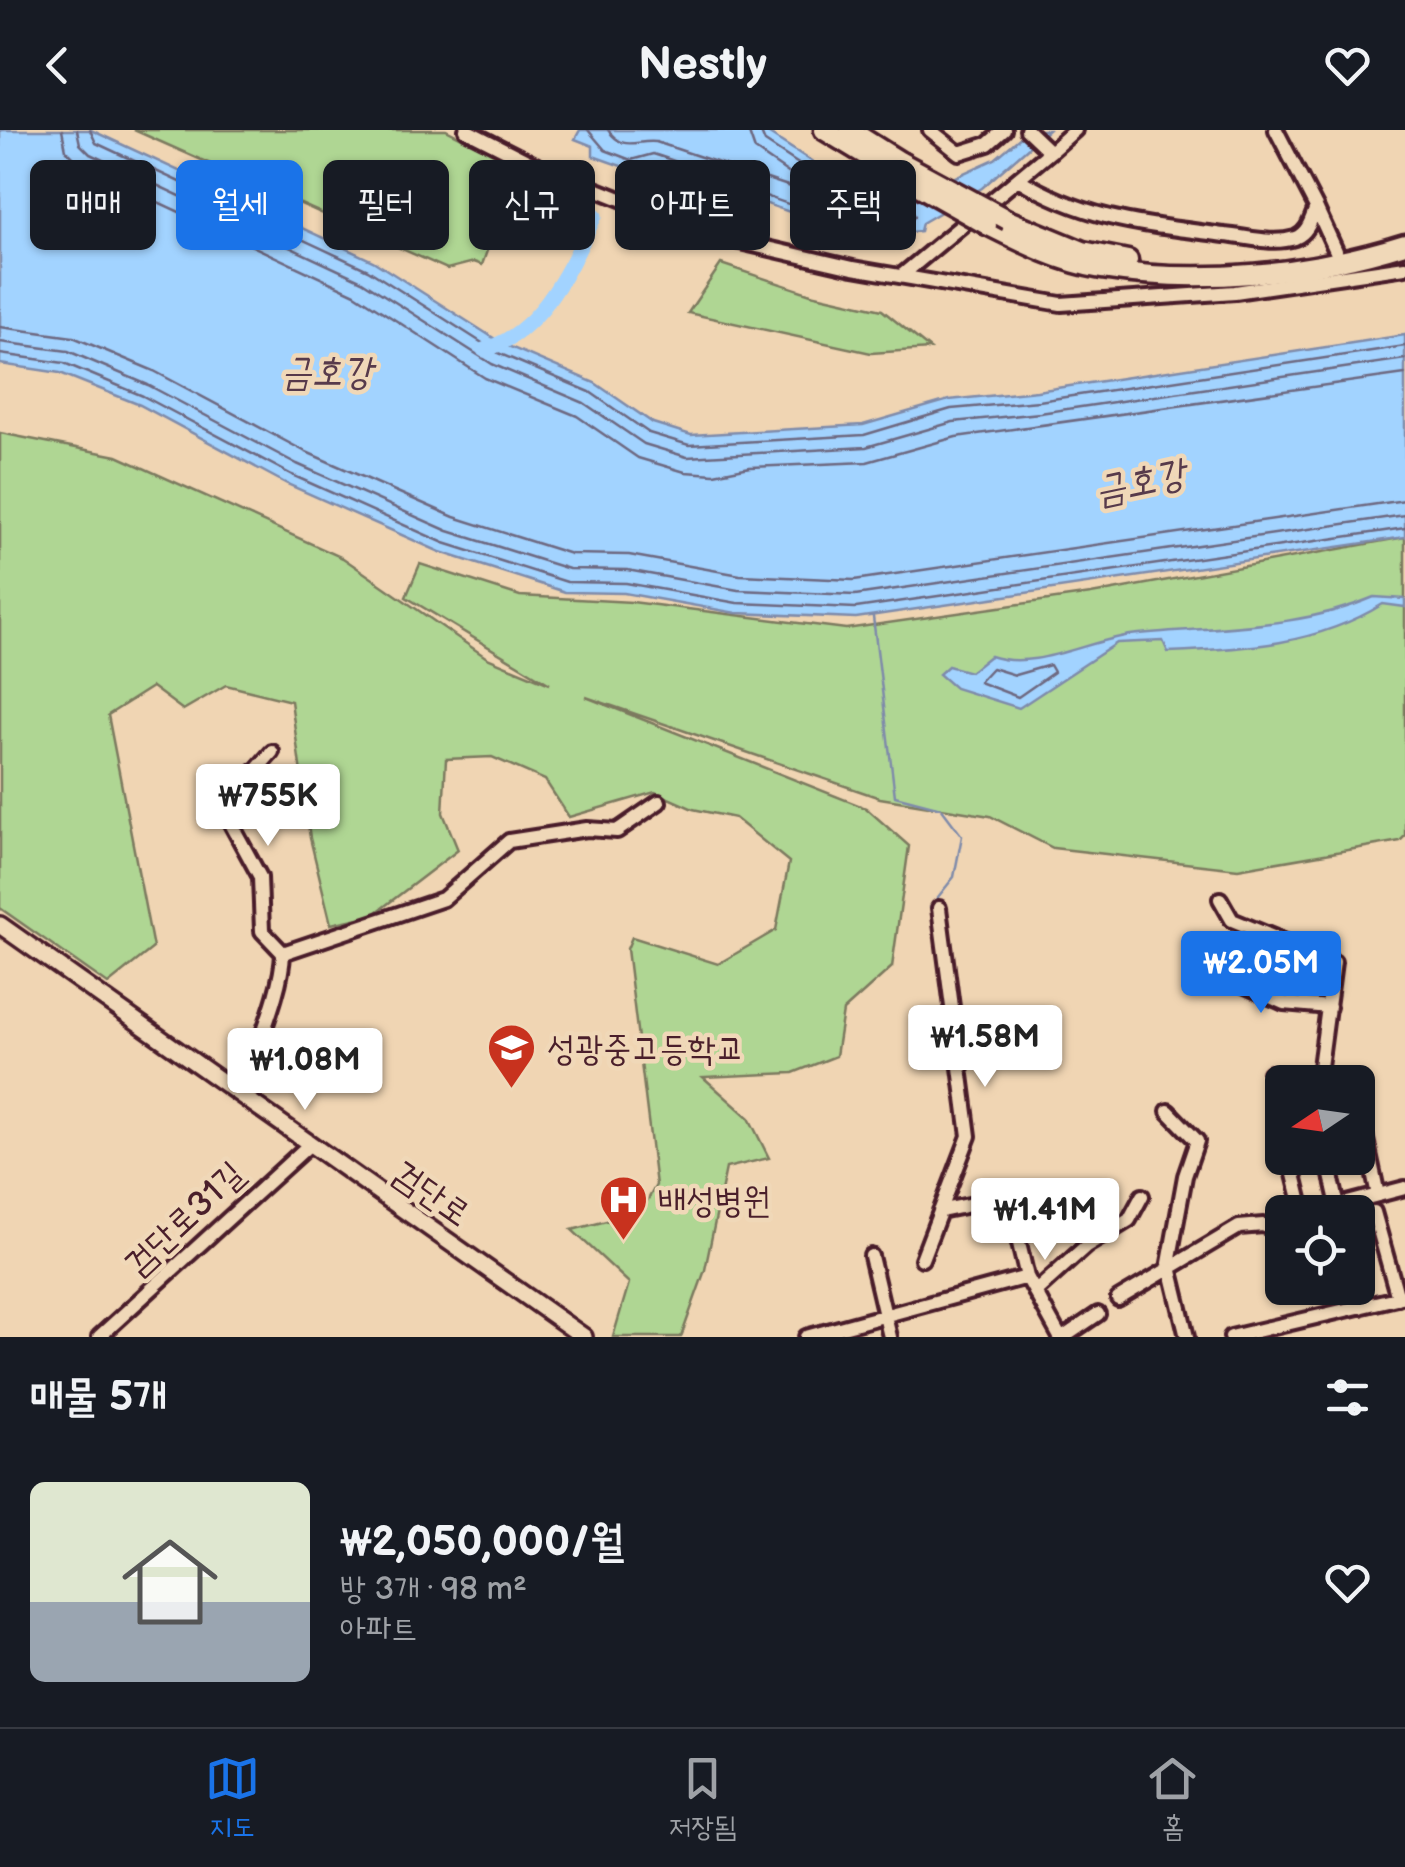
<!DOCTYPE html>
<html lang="ko">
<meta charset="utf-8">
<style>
:root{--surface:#171b24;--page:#242831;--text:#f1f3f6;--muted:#9ea1a6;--line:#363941;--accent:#1a73e8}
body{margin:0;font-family:"Balsamiq Sans","Poor Story",sans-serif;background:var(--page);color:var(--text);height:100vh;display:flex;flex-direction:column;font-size:38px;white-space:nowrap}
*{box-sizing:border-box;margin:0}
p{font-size:32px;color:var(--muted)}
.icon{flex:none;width:55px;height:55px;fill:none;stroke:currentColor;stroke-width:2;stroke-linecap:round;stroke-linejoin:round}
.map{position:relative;height:1207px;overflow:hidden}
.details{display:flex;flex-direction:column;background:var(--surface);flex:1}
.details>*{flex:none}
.hud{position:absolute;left:30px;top:30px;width:1345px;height:90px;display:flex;gap:20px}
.needle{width:65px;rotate:257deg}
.buttons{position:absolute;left:1265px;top:935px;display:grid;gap:20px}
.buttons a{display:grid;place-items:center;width:110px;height:110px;border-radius:15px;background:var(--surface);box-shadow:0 2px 8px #0004;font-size:50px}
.price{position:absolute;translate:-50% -85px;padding:0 22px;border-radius:10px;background:#fff;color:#222;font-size:32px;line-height:65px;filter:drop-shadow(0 2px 5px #0008)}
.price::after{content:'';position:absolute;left:50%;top:60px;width:30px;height:22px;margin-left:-15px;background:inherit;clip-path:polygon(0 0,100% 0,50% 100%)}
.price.active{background:var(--accent);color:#fff}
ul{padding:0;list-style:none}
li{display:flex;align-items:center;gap:30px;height:250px;padding:0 30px}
li span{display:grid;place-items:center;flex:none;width:280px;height:200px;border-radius:15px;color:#555}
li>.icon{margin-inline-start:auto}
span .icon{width:120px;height:120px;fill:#fffc;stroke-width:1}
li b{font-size:42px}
h2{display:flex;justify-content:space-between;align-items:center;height:120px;padding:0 30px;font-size:42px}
.tag{padding:0 35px;border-radius:15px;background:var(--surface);box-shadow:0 2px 8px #0004;font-size:35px;line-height:90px}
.tag.active{background:var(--accent);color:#fff}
header{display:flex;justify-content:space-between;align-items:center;height:130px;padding:0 30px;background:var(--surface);font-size:45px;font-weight:700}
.dock{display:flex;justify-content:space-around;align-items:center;height:140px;border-top:2px solid var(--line);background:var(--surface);font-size:28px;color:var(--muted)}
.dock a{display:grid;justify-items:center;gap:5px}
.dock .active{color:var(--accent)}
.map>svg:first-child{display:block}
.green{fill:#afd693;stroke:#7c7a5f;stroke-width:2.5}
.water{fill:#a2d3ff;stroke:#7f8baa;stroke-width:2.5}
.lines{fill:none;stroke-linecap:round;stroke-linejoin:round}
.shore{stroke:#6d6780;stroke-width:2.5}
.stream{stroke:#7f8baa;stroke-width:2.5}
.river{stroke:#a2d3ff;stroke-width:15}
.minor-casing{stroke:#4a1f2b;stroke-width:20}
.major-casing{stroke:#4a1f2b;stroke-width:22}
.highway-casing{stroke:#4a1f2b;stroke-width:25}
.minor{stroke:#f0d8b8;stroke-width:12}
.major{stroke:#f0d8b8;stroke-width:15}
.highway{stroke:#f0d8b8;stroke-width:18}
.highway-bridge-casing{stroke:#4a1f2b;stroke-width:25;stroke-linecap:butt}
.highway-bridge{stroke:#f0d8b8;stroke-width:18}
.labels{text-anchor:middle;stroke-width:9;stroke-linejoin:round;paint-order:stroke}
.poi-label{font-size:35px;fill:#4a1f2b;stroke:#f0d8b8;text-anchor:start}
.street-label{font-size:35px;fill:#4a1f2b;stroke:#f0d8b8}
.water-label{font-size:38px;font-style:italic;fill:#573a4b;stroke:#f0d8b8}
</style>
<header><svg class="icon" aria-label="back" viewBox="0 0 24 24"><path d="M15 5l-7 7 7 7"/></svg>Nestly<svg class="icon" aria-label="heart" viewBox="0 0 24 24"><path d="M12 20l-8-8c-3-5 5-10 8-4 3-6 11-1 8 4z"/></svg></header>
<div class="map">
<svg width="1405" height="1207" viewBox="0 0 1405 1207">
<rect width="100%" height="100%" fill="#f0d5b3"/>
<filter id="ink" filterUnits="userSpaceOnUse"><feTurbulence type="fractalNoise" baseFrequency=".01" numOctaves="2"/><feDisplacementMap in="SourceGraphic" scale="20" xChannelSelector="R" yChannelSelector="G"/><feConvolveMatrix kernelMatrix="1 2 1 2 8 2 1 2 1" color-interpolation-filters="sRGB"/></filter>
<g filter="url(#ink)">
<path class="green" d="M134 0H446L517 36 482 135 474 132 447 139Z
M721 134 811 164 882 180 930 219 871 223 688 183Z
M0 303 117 326 343 428 487 528 550 554 406 467 420 434 520 466 632 472 846 499 1091 464 1405 407V706L1400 711 1238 739 1053 718 990 686 880 668 586 567 866 678 909 716 892 837 843 881 836 926 793 943 703 947 749 988 769 1028 726 1038 705 1140 681 1207H613L629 1153 572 1100 641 1082 656 1055 627 819 632 807 718 834 776 800 789 732 735 688 693 679 655 662 569 687 545 650 492 627 446 629 443 683 458 720 373 785 331 794 310 708 291 571 226 555 183 580 152 557 108 585 153 818 108 854 0 778Z"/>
<path class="water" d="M0 0H91L373 131 503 214 595 253 653 293 691 305 863 295 949 270 1037 261 1405 205V407L856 488 736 483 624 463 565 462 440 422 287 354 140 275 60 243 0 234Z
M580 0H763L869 68 900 72 995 29 1029 0H1048L982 58 922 93 920 101 874 106 827 95 649 33 635 41 593 26V16L575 9Z
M1374 467 1405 469V477L1383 474C1317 515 1245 519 1168 522L1163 511 1117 513 1019 578 955 558 939 544 948 536 970 542 990 526C1037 542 1090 508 1139 504 1219 496 1299 499 1374 467Z"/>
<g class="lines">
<path class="shore" d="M62 0 66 20 83 37 355 164 485 248 577 286 638 328 685 342 714 344 750 337 867 332 956 307 1405 244
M77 0 80 14 90 24 362 151 492 234 584 273 644 314 687 327 866 317 953 292 1040 283 1405 229
M90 0 96 13 368 140 498 223 590 262 649 303 689 315 864 305 951 279 1039 271 1405 216
M588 0 605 20 631 30 653 24C735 49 820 101 909 92L915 86 911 79 882 82 864 77 765 12 760 0
M608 0C624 22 634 10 656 12L803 61V53L755 20 748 0
M0 197 73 207 154 241 304 321 454 387 571 424 629 425 740 445 854 450 1405 370
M0 212 68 221 148 255 297 334 448 401 569 439 627 440 738 460 855 465 1405 385
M0 224 64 233 143 266 292 345 444 413 567 452 626 453 737 473 856 478 1405 398
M1050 535 1054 542 1018 567 979 552 992 538 1015 545Z"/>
<path class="stream" d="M873 487 895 666 941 678 962 706 954 747 930 777"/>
<path class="river" d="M484 220C543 202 570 137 595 86"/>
<defs>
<path id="minor" d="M466 0 537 36 714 106 853 138 1061 174 1235 162 1405 137
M930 0 959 23 988 14 1004 0
M1027 0 1050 22 1075 0
M1018 49C1087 91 1147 95 1225 105 1248 107 1272 115 1295 108 1308 103 1311 90 1316 77L1276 0
M1316 77 1336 121
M901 146 1050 22
M272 622 243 655 229 690 260 747 262 801 283 823
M1220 769 1232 790 1334 832 1318 952
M1208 839 1284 873 1329 877
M1270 943 1282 998
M242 966C253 923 282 864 283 823L443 769 509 711 587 699 617 701 659 672
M1168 981 1197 1011 1185 1046 1169 1133 1187 1207
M1361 986 1378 1065
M1290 1028 1301 1073
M1327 1028 1339 1080
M940 1081 1008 1067 1027 1147 1060 1207
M1313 1082 1405 1058
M1374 1082 1398 1168
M871 1126 890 1207
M922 1129 969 1006 939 778
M1357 1158 1361 1177
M1035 1162 1086 1116 1129 1090 1142 1066
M1118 1169 1239 1097 1263 1095 1282 1104
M99 1207 310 1014
M806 1207 1027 1147
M1064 1207 1098 1184
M1231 1207 1405 1166"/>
<path id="major" d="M0 795 584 1207"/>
<path id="highway" d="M824 0 895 43
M850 0 901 32
M1008 90 1083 121 1128 130
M987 95C1023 113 1060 132 1101 139 1200 155 1310 144 1405 114"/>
</defs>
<use href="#minor" class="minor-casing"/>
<use href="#major" class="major-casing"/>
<use href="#highway" class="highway-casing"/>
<use href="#minor" class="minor"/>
<use href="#major" class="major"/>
<use href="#highway" class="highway"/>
<defs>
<path id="highway-bridge" d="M901 32 1008 90
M895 43 987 95"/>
</defs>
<use href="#highway-bridge" class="highway-bridge-casing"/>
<use href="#highway-bridge" class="highway-bridge"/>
</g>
</g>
<defs>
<symbol id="school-pin" viewBox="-11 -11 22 30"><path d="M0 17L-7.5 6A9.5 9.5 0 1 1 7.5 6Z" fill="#c8321e" stroke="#f0d8b8"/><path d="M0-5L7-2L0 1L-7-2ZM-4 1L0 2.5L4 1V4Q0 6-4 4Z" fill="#fff"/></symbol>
<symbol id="hospital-pin" viewBox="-11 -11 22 30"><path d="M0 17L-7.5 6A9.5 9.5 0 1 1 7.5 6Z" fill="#c8321e" stroke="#f0d8b8"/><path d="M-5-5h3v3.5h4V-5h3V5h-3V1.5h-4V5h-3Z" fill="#fff"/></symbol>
</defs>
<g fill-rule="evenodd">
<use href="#school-pin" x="484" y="890" width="55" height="75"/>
<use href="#hospital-pin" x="596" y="1042" width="55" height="75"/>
</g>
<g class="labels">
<g class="poi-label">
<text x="547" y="930">성광중고등학교</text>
<text x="658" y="1082">배성병원</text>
</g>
<g class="street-label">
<text transform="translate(432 1063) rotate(35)" y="12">검단로</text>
<text transform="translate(184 1088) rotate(-43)" y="12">검단로31길</text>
</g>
<g class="water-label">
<text x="327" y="254">금호강</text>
<text transform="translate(1140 351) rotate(-12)" y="13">금호강</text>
</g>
</g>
</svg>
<div class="buttons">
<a><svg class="needle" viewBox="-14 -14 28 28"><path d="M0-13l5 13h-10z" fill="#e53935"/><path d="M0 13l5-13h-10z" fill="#9ea1a6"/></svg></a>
<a><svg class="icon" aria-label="locate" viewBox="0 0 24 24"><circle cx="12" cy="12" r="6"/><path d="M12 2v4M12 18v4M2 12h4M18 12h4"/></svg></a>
</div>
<b class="price" style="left:268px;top:719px">₩755K</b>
<b class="price active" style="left:1261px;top:886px">₩2.05M</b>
<b class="price" style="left:985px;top:960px">₩1.58M</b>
<b class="price" style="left:305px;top:983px">₩1.08M</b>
<b class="price" style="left:1045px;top:1133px">₩1.41M</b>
<div class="hud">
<a class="tag">매매</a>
<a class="tag active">월세</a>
<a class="tag">필터</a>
<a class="tag">신규</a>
<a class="tag">아파트</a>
<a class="tag">주택</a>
</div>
</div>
<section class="details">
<h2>매물 5개<svg class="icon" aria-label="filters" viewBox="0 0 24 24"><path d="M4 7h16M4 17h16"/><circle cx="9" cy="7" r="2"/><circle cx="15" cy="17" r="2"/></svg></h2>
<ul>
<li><span style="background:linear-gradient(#dfe7d0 60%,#9aa5b1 0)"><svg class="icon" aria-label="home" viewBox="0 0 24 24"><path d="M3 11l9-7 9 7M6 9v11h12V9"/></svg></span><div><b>₩2,050,000/월</b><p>방 3개 · 98 m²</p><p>아파트</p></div><svg class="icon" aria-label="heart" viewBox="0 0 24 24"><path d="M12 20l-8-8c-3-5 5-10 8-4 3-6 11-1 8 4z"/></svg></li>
</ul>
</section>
<nav class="dock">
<a class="active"><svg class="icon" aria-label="map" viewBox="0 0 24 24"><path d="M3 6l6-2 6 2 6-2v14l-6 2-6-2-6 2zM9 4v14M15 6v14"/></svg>지도</a>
<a><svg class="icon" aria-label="saved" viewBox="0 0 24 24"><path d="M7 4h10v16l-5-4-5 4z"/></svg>저장됨</a>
<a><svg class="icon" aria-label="home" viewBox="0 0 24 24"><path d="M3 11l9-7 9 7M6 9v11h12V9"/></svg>홈</a>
</nav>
